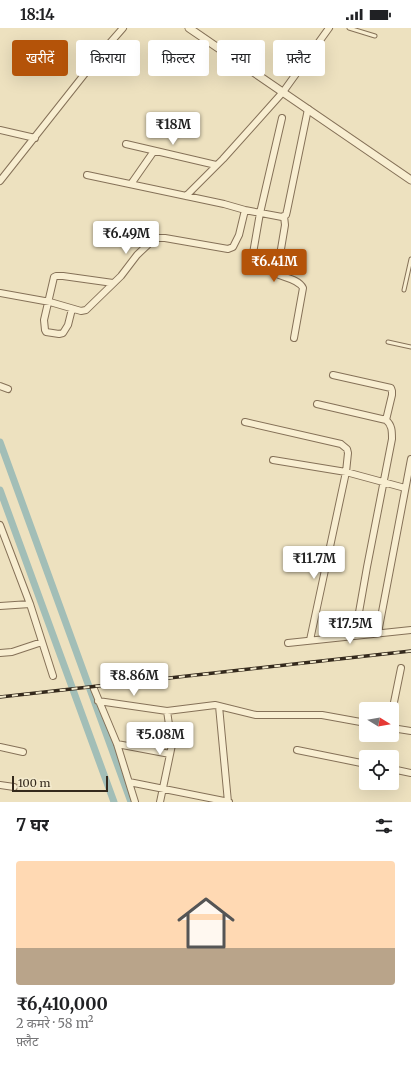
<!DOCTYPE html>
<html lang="hi">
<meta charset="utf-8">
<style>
:root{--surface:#fff;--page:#f2f2f2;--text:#202124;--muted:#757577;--line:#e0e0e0;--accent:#b45309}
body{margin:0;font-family:Merriweather,"Noto Sans Devanagari",serif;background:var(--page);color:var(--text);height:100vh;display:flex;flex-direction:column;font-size:15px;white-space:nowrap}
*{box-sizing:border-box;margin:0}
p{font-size:13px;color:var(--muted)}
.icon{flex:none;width:22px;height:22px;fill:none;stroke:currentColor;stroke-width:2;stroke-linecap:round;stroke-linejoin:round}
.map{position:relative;height:774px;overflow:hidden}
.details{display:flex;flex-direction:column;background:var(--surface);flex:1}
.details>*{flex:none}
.guide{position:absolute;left:12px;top:12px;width:387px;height:36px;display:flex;gap:8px}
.needle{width:26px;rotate:101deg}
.tools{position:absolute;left:359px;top:674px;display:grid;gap:8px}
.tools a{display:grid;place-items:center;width:40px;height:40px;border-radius:4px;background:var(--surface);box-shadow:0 4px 16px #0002;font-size:20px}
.scale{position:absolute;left:12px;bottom:10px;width:96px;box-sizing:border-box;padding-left:4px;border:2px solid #34291c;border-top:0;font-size:11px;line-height:14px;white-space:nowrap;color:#34291c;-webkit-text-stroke:3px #f4ebce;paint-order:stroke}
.price{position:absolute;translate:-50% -34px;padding:0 9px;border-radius:4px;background:#fff;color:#222;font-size:13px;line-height:26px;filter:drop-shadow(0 1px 2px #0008)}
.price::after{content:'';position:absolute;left:50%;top:24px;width:12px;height:9px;margin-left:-6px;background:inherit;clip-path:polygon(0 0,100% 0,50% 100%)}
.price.active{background:var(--accent);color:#fff}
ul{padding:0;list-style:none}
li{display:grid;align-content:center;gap:8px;height:212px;padding:0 16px}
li+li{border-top:1px solid var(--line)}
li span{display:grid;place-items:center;height:124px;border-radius:4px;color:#555}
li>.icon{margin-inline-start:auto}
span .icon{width:72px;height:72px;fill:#fffc;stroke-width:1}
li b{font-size:17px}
h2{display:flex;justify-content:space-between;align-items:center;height:48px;padding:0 16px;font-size:17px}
.tag{padding:0 14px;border-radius:4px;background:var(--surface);box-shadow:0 4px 16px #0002;font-size:14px;line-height:36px}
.tag.active{background:var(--accent);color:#fff}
.status{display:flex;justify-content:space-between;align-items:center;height:28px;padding:0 20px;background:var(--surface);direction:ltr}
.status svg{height:11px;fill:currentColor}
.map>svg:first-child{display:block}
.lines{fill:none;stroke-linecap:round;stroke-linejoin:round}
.canal{stroke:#a2beb7;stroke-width:7}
.service-casing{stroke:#857158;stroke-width:5}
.minor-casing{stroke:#857158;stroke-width:8}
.tertiary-casing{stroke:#857158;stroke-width:9}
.service{stroke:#f8eed1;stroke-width:3}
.minor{stroke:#f8eed1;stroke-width:6}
.tertiary{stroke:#f8eed1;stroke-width:7}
.rail-casing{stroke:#34291c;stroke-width:3.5}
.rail{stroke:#f4ebce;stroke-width:2;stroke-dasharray:6;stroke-linecap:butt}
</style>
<div class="status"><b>18:14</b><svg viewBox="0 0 49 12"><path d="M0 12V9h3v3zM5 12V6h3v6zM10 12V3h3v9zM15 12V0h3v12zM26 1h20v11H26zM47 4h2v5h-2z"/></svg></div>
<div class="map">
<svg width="411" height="774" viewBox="0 0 411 774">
<rect width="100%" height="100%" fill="#ede1bf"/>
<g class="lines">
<path class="canal" d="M0 414 131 774
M0 462 114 774"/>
<defs>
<path id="service" d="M349 0 375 8
M404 262 411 231
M388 314 411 319"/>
<path id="minor" d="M0 102 35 110
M126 116 216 137
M87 147 224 176 245 182 282 189 286 187 287 183 308 81
M0 153 102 24 123 0
M131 156 154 123
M186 168 223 131 283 64 329 0
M284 188 285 197 277 245 279 247C287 250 299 252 303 260L294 310
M252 231 260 185 282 90
M0 265 50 274 81 283 86 282 121 248 137 227 155 210H165L228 221 233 219 239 207 245 182
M72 281 68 297 63 305 59 306 46 304 45 302 44 292 54 249 56 248H63L113 255
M333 347 391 360 392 363V367L386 392
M0 358 8 361
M317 376 386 392C392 397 392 403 392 411L367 539 355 607
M245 394 341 416 347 421 348 425 346 444 310 612
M273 432 346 444 405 460
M0 497 30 576 53 648
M0 578 30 576
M378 605 411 431
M288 615 411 602
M0 625 12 624 42 614
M94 661 117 716 135 774
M98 673 167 683 215 677 256 687H322L366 695
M219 678 228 774
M392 684 401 640
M392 700 411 703
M117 716 170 726
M0 719 23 724
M297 722 366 736
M392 741 411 745
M129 754 229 774
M0 757 14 759
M160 774 172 717 167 683"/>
<path id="tertiary" d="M189 0 411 152"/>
</defs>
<use href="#service" class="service-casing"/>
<use href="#minor" class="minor-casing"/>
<use href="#tertiary" class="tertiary-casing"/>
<use href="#service" class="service"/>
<use href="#minor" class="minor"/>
<use href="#tertiary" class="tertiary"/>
<defs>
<path id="rail" d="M0 669 411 623"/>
</defs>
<use href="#rail" class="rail-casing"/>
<use href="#rail" class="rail"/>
</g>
</svg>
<div class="tools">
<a><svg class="needle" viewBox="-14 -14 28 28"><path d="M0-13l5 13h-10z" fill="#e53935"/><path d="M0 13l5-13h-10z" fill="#757577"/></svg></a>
<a><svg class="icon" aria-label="locate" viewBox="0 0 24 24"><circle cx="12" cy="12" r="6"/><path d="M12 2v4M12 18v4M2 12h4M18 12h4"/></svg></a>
</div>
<div class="scale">100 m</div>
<b class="price" style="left:173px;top:118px">₹18M</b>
<b class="price" style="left:126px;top:227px">₹6.49M</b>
<b class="price active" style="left:274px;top:255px">₹6.41M</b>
<b class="price" style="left:314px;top:552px">₹11.7M</b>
<b class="price" style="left:350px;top:617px">₹17.5M</b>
<b class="price" style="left:134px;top:669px">₹8.86M</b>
<b class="price" style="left:160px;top:728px">₹5.08M</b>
<div class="guide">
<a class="tag active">खरीदें</a>
<a class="tag">किराया</a>
<a class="tag">फ़िल्टर</a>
<a class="tag">नया</a>
<a class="tag">फ़्लैट</a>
</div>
</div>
<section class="details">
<h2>7 घर<svg class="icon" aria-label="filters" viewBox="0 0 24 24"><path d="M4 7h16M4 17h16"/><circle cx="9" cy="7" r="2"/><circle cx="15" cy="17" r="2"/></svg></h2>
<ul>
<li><span style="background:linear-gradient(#ffd9b3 70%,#b9a48a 0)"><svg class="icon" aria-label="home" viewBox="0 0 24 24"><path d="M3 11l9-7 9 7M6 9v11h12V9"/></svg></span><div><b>₹6,410,000</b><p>2 कमरे · 58 m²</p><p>फ़्लैट</p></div></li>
</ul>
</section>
